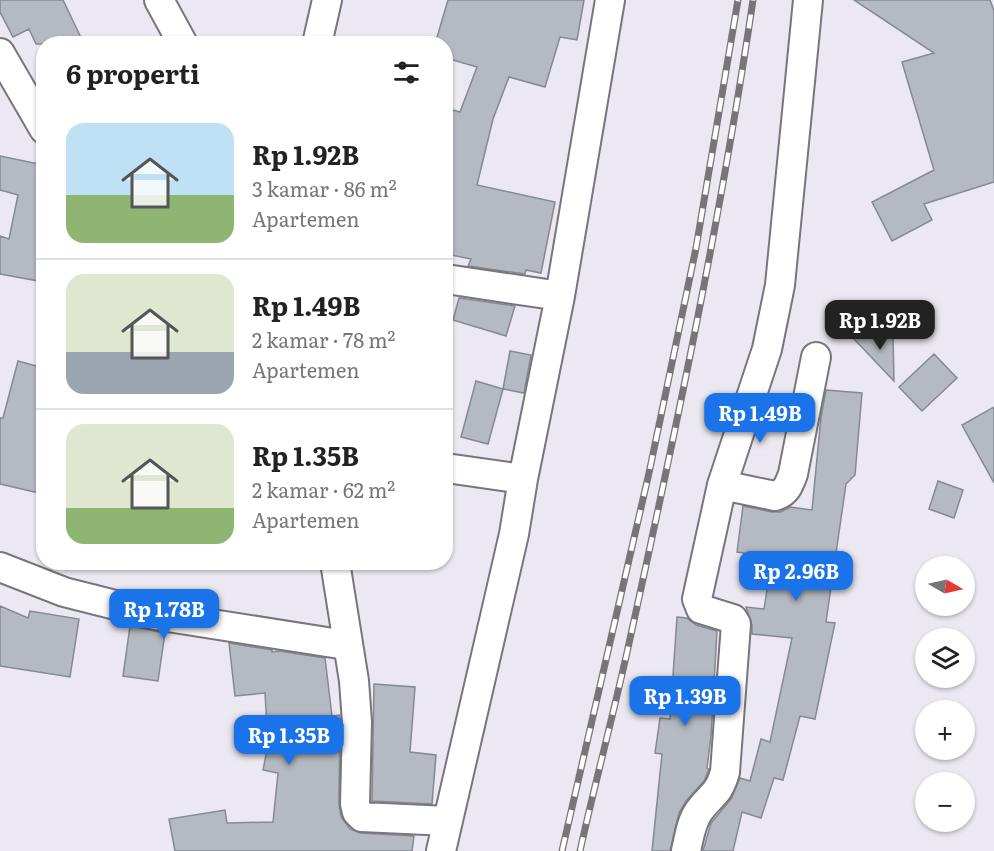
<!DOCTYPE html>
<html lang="id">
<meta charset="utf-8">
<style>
:root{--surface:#fff;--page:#f2f2f2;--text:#222;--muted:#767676;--line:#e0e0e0;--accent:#1a73e8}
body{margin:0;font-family:Literata,serif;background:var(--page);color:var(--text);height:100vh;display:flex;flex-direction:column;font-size:22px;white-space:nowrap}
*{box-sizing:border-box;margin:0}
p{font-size:20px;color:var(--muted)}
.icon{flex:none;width:33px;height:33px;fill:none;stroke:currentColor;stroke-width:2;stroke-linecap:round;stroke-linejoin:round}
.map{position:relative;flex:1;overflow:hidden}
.panel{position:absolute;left:36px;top:36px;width:417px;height:534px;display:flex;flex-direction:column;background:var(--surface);border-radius:24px;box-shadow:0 2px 4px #0004}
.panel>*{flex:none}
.needle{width:39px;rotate:99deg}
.buttons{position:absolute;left:915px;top:556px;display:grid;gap:12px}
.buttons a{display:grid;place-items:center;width:60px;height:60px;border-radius:50%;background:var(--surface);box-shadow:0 2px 4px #0004;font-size:30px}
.price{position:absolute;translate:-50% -51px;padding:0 14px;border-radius:12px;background:var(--accent);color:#fff;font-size:20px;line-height:39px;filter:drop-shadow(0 2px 3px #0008)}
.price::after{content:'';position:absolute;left:50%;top:36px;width:18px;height:14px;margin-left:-9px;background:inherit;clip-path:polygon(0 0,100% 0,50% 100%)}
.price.on{background:#222;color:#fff}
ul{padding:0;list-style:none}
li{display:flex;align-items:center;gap:18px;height:150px;padding:0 30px}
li+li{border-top:2px solid var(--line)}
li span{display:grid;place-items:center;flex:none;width:168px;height:120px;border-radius:18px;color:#555}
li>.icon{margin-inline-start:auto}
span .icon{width:72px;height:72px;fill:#fffc;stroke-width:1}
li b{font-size:26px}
h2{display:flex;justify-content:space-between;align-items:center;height:72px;padding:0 30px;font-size:26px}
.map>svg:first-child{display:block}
.building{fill:#b5b9c1;stroke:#858991;stroke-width:1.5}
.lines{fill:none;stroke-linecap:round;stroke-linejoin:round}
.minor-casing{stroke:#78757e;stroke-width:32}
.minor{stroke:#fff;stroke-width:28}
.rail-casing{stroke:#77757a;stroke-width:7}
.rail{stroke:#fff;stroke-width:4.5;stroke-dasharray:14;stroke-linecap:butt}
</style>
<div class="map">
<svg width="994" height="851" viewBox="0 0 994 851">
<rect width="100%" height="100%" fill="#ebe8f1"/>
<path class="building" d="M0 0H63L84 44H36L29 29 13 37 0 12Z
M448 0H584L577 40 560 37 545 87 509 77 493 119 477 185 555 202 541 273 526 270 525 274 468 266 471 259 446 254V108L460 112 477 67 446 58V44H435Z
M854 0H990L994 11V182L924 204 932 220 892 241 872 202 934 170 902 62 934 53Z
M0 156 44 165V282L0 274V236L9 239 18 195 0 190Z
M459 298 515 306 506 336 453 320Z
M893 335 894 381 852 337Z
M510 351 531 355 524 393 503 389Z
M934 354 957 378 922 411 899 387Z
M18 361 44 368V474L39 493 0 484V418H3Z
M476 381 503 389 488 444 461 437Z
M826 390 862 393 855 475 846 484 826 622 835 623 815 719 800 716 783 780 774 778 761 818 742 812 733 851H703L711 823 731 799 740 778 750 781 761 739 770 742 792 638 752 634V625L746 607 764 609 772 557 737 552 743 506 772 512H781L790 507 812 510 821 417Z
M994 407V483L962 425Z
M938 481 963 490 954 518 929 509Z
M0 606 28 618 30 611 79 619 70 677 0 666Z
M677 617 687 618 696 625 717 631 711 736 707 768 709 769 704 781 686 801 679 813 670 851H652L662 754 655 753 660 718 670 719Z
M130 626 165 633 158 681 123 676Z
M229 643 272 650V652L279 651 325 658 332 716 340 715 339 804 341 817 350 829 360 833 414 836 412 851H175L169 819 225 810 227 823 273 822 278 773 263 770 268 745 265 693 235 696Z
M374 684 415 687 410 752 436 755 432 804 372 801Z"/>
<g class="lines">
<defs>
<path id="minor" d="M159 0 183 44
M317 44 327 0
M0 53 44 129
M446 279 560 296
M446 468 523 479
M722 485 775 496C786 493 789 485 793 474L816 357
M335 562 354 681 357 722 355 804 357 812 362 817 448 821
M0 567 64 592 155 615 346 645
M441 851 514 534 523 479 560 296 610 0
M686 851C689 838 691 822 699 811 712 793 718 796 725 772L736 624 733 619 701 609 697 599 722 485 767 349 780 285 808 0"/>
</defs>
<use href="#minor" class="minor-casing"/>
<use href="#minor" class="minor"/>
<defs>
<path id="rail" d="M562 851 649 473 696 248 738 0
M580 851C595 783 613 716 628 648 675 434 721 218 753 0"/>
</defs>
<use href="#rail" class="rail-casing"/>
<use href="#rail" class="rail"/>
</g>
</svg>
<div class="buttons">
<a><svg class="needle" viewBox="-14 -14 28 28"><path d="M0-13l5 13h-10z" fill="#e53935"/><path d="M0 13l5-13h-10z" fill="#767676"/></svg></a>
<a><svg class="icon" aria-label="layers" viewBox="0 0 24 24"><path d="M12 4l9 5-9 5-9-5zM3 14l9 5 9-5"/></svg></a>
<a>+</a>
<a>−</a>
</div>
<b class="price on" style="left:880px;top:351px">Rp 1.92B</b>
<b class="price" style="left:760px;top:444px">Rp 1.49B</b>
<b class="price" style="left:796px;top:602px">Rp 2.96B</b>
<b class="price" style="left:164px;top:640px">Rp 1.78B</b>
<b class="price" style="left:685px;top:727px">Rp 1.39B</b>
<b class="price" style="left:289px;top:766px">Rp 1.35B</b>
<section class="panel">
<h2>6 properti<svg class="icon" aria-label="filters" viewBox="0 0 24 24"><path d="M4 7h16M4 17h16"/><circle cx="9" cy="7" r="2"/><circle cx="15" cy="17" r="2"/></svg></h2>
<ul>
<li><span style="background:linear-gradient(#bfe0f5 60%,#8fb573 0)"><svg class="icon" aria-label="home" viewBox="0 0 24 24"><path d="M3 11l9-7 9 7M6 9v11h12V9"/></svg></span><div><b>Rp 1.92B</b><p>3 kamar · 86 m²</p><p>Apartemen</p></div></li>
<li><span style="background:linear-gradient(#dfe7d0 65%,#9aa5b1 0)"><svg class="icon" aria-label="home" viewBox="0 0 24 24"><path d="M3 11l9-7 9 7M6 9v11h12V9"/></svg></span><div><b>Rp 1.49B</b><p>2 kamar · 78 m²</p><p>Apartemen</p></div></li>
<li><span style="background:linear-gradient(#dfe7d0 70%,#8fb573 0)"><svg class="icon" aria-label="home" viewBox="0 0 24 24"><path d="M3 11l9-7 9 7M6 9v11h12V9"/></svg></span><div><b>Rp 1.35B</b><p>2 kamar · 62 m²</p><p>Apartemen</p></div></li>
</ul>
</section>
</div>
